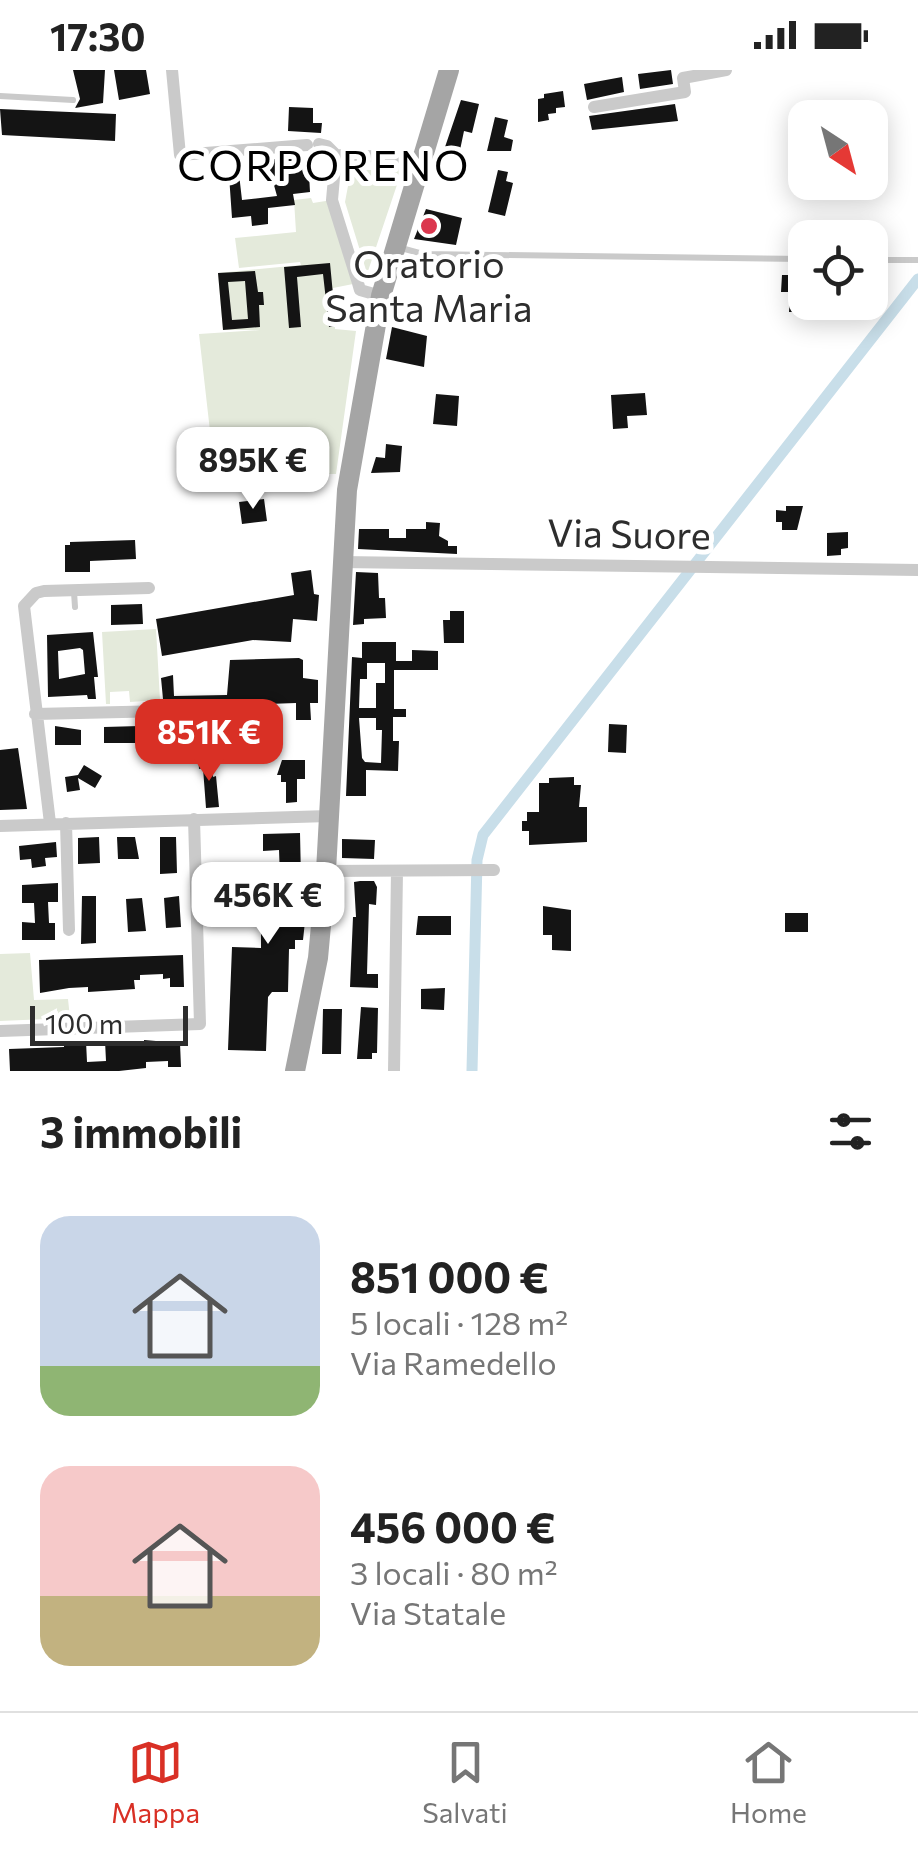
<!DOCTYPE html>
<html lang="it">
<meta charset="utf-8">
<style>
:root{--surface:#fff;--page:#f2f2f2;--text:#222;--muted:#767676;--line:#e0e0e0;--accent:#d93025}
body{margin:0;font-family:Commissioner,sans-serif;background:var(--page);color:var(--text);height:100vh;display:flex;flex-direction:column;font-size:38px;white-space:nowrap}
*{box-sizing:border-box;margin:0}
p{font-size:32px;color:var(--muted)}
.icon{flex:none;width:55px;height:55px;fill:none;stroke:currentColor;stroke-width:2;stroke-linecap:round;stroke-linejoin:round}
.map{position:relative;height:1001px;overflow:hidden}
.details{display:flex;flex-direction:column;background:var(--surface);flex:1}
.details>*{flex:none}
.needle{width:65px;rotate:144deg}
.tools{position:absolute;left:788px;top:30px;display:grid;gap:20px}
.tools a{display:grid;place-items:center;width:100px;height:100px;border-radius:20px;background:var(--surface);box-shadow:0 5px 25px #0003;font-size:50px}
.scale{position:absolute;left:30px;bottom:25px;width:158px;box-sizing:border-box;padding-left:10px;border:5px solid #2d2d2d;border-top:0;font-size:28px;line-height:35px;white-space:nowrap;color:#2d2d2d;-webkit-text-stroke:8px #fff;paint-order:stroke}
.price{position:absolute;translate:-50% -85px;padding:0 22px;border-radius:20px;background:#fff;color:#222;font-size:32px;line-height:65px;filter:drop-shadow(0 2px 5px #0008)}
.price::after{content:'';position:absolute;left:50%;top:60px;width:30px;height:22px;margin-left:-15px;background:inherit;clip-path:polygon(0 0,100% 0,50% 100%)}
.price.current{background:var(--accent);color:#fff}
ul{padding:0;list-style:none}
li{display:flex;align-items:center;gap:30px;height:250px;padding:0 40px}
li span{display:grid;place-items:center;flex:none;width:280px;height:200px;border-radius:30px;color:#555}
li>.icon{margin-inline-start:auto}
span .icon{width:120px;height:120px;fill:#fffc;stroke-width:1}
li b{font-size:42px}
h2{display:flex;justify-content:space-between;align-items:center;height:120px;padding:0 40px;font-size:42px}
.status{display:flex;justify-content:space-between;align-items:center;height:70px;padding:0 50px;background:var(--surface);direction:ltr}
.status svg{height:28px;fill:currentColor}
.menu{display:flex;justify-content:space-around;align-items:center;height:140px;border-top:2px solid var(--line);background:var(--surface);font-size:28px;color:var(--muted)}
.menu a{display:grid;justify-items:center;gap:5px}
.menu .current{color:var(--accent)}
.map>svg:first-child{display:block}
.green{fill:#e4eadb}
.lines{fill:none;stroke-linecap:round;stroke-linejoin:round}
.canal{stroke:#c8dee9;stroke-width:11}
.building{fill:#141414;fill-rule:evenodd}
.lane{stroke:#cacaca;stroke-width:6}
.street{stroke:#cacaca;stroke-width:12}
.primary{stroke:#a5a5a5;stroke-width:20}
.poi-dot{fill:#db374e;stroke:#fff;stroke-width:4}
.labels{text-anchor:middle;stroke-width:10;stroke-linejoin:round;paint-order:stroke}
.poi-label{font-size:38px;fill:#2d2d2d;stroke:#fff}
.street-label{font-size:38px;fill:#2d2d2d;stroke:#fff}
.quarter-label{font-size:42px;letter-spacing:2.5px;fill:#000;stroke:#fff}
</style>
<div class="status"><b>17:30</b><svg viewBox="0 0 49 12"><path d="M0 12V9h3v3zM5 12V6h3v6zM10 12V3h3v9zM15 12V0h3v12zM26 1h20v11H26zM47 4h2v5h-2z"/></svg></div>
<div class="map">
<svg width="918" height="1001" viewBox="0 0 918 1001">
<rect width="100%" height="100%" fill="#fff"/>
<path class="green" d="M400 93 404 94 364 213 366 200 345 132 351 100H396Z
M311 128 313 133 332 130 358 213 333 218 335 259 356 261 336 404H297L216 414 199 264 260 260H223L218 203 301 195 300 192 239 198 235 168 296 162 294 130Z
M156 559 160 630 130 632 129 621 110 622V634H106L102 562Z
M30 883 34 930 68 929 70 948 0 951V884Z"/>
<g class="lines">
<path class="canal" d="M472 1001 477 790 483 765 918 209"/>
</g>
<path class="building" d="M73 0H105L103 33 75 38 80 29Z
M114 0H146L150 24 119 30Z
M671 0 673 14 640 19 638 4Z
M622 7 624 22 587 30 584 14Z
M563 21 565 37 556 38V43L548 44 549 50 538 52V29L544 28V24Z
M461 30 479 34 472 63 464 61 460 80 445 77Z
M675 34 678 51 592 60 589 46Z
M289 37 313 38V53H322L321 63 288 61Z
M0 39 116 44 115 71 2 65Z
M495 47 508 50 504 67 513 70 511 81H487Z
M308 85 310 122 293 124 295 135 268 138V154L252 156 251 146 232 148 229 105 239 104 242 130 277 126 267 90Z
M498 100 508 102 506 111 513 113 505 146 488 142Z
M426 139 462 148 456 175 414 169Z
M330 193 336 256 329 257 323 204 297 207 301 257 289 258 284 197Z
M255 201 258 222H263L264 235H259L260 257 223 260 218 203ZM245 211 248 249 232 250 228 212Z
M782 205H802L801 242H789L790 222H781Z
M392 257 427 266 424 297 386 289Z
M645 323 647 345 627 346 628 358 613 359 611 325Z
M436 324 459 326 457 356 433 354Z
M386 374 402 376 400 402 371 403 376 387 385 388Z
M264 429 267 451 242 454 239 432Z
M786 436H803L797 460H782V452H776V440L786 441Z
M426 452 440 453 439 466 448 471V476H457V484L358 479 359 459H389V468H406V459H426Z
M848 462V478L841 479V485L827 486V463Z
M135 470 136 489 90 491V502H65V475H70V472Z
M311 500 314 524 319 525 317 551 293 549 291 572 253 570 162 586 156 549 294 525 291 503Z
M356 502 378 503 379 528H385L386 548 364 549V554L353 555Z
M142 534 143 554 111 555V535Z
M450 541H464V573H444L443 550H450Z
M93 562 98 607H94L96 629H88L87 625 48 627 47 565ZM80 578 83 580 85 604 59 609 58 581Z
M362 572H396V591H412V580L438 581V600H394V639H406V647H393V671H399L398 701 366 700V726H346L352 587 362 588ZM367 593H385V613H376V638H359L360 609H367ZM359 648H376V660H382L381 693 365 692 362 688Z
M299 588 303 590V608L318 610V633H310L311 650H296V633L211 636 213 665 199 666 197 636 177 637 172 629H163L161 608 173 605 174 626 227 625 230 590Z
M609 654 627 655 626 683 608 682Z
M55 656 81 660V675H55Z
M140 656 145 658 146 673H104V657Z
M256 672 257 693 235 694 233 673Z
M18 678 27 739 0 740V680Z
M206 684 207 698 212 697 213 707 216 706 219 737 206 738 203 698 199 699 198 685Z
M282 690H305V709H297V732L286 733V712H281V705H277Z
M84 695 102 706 95 718 78 708 80 720 67 722 65 707 78 705Z
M574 707V715H581L579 737H587V772L529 775V761H522V751H527V742H539V713H549V708Z
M300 763 301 808H308V824L303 870H295V879H289L288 922H272L268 927 266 981 228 980 232 877 261 878V854L239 855V836L269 835 270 807H280L279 780 263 781V764Z
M99 767 100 793 78 794V768Z
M117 767H135L139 789H118Z
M160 767H176L177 803 160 804Z
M342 769 375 770 374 789 342 788Z
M56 772 57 787 45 788 46 796 32 798 31 789 20 790 19 776Z
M360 811H374L377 817 376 835 369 834 367 904H378V918L350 917 353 847H356L354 812Z
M58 813V832H48L49 853H55V870H22V852L35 853 34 833H22V815Z
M82 826H96V873L81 874Z
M179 826 181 857 166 858 164 828Z
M142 828 146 861 128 862 126 829Z
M543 836 571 840V881L552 880V865H543Z
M785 843H808V862H785Z
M418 846H451V865H416Z
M183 885 184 917H170V908L163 909V904L140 905V910H134L135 919 88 922V917L69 918 40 923 39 890Z
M445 918 444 940 421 939V919Z
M361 937 378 938 377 983H372V989H357Z
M323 939H342L341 984H322Z
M144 970 180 973 181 997H168V991L146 992V998L119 1001H10L9 979 64 977V972L86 971 87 992 106 991 105 971H117L118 976 144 975Z"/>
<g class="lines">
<path class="lane" d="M0 26 73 30
M401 178 423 184 805 189
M870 190H918
M74 522 75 537"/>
<path class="street" d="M172 0 180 85 307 75
M594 37 685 22 683 8 726 0
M319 74 327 76 336 85 422 88
M336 85 332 130 358 213 360 220 381 226
M340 492 918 500
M35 644 166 641 170 680
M50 753 24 536 36 523 44 521 149 518
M66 753 69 860
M0 756 329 746
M326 801 494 800
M0 961 200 954 194 749
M394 1001 397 801"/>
<path class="primary" d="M295 1001 318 888 326 801 347 420 381 226 449 0"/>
</g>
<circle class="poi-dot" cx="429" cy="156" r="10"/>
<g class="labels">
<g class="poi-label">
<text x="429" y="208">Oratorio<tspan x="429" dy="44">Santa Maria</tspan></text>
</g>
<g class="street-label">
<text transform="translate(629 465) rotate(1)" y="13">Via Suore</text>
</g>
<g class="quarter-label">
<text x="324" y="111">CORPORENO</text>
</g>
</g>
</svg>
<div class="tools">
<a><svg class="needle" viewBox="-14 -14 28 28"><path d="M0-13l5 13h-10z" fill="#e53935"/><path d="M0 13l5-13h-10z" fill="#767676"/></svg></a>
<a><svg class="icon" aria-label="locate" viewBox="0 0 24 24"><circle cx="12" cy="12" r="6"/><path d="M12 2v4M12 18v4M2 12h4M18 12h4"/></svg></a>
</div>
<div class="scale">100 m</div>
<b class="price" style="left:253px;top:442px">895K €</b>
<b class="price current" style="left:209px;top:714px">851K €</b>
<b class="price" style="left:268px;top:877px">456K €</b>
</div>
<section class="details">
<h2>3 immobili<svg class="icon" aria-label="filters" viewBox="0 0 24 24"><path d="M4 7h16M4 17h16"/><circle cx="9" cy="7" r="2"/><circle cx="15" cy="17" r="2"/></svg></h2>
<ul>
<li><span style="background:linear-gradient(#c9d6e8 75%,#8fb573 0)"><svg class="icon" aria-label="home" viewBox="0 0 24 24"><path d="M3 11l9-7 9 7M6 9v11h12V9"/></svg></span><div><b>851 000 €</b><p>5 locali · 128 m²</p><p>Via Ramedello</p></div></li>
<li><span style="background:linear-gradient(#f6c9c9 65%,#c2b280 0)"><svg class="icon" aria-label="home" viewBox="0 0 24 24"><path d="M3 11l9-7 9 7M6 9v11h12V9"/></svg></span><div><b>456 000 €</b><p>3 locali · 80 m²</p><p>Via Statale</p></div></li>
</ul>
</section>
<nav class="menu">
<a class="current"><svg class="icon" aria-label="map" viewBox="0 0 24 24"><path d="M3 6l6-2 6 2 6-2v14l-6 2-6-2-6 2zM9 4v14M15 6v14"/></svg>Mappa</a>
<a><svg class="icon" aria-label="saved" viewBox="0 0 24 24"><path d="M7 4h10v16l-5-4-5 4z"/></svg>Salvati</a>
<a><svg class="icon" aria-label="home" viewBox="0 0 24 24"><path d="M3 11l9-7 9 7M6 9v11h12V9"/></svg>Home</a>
</nav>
